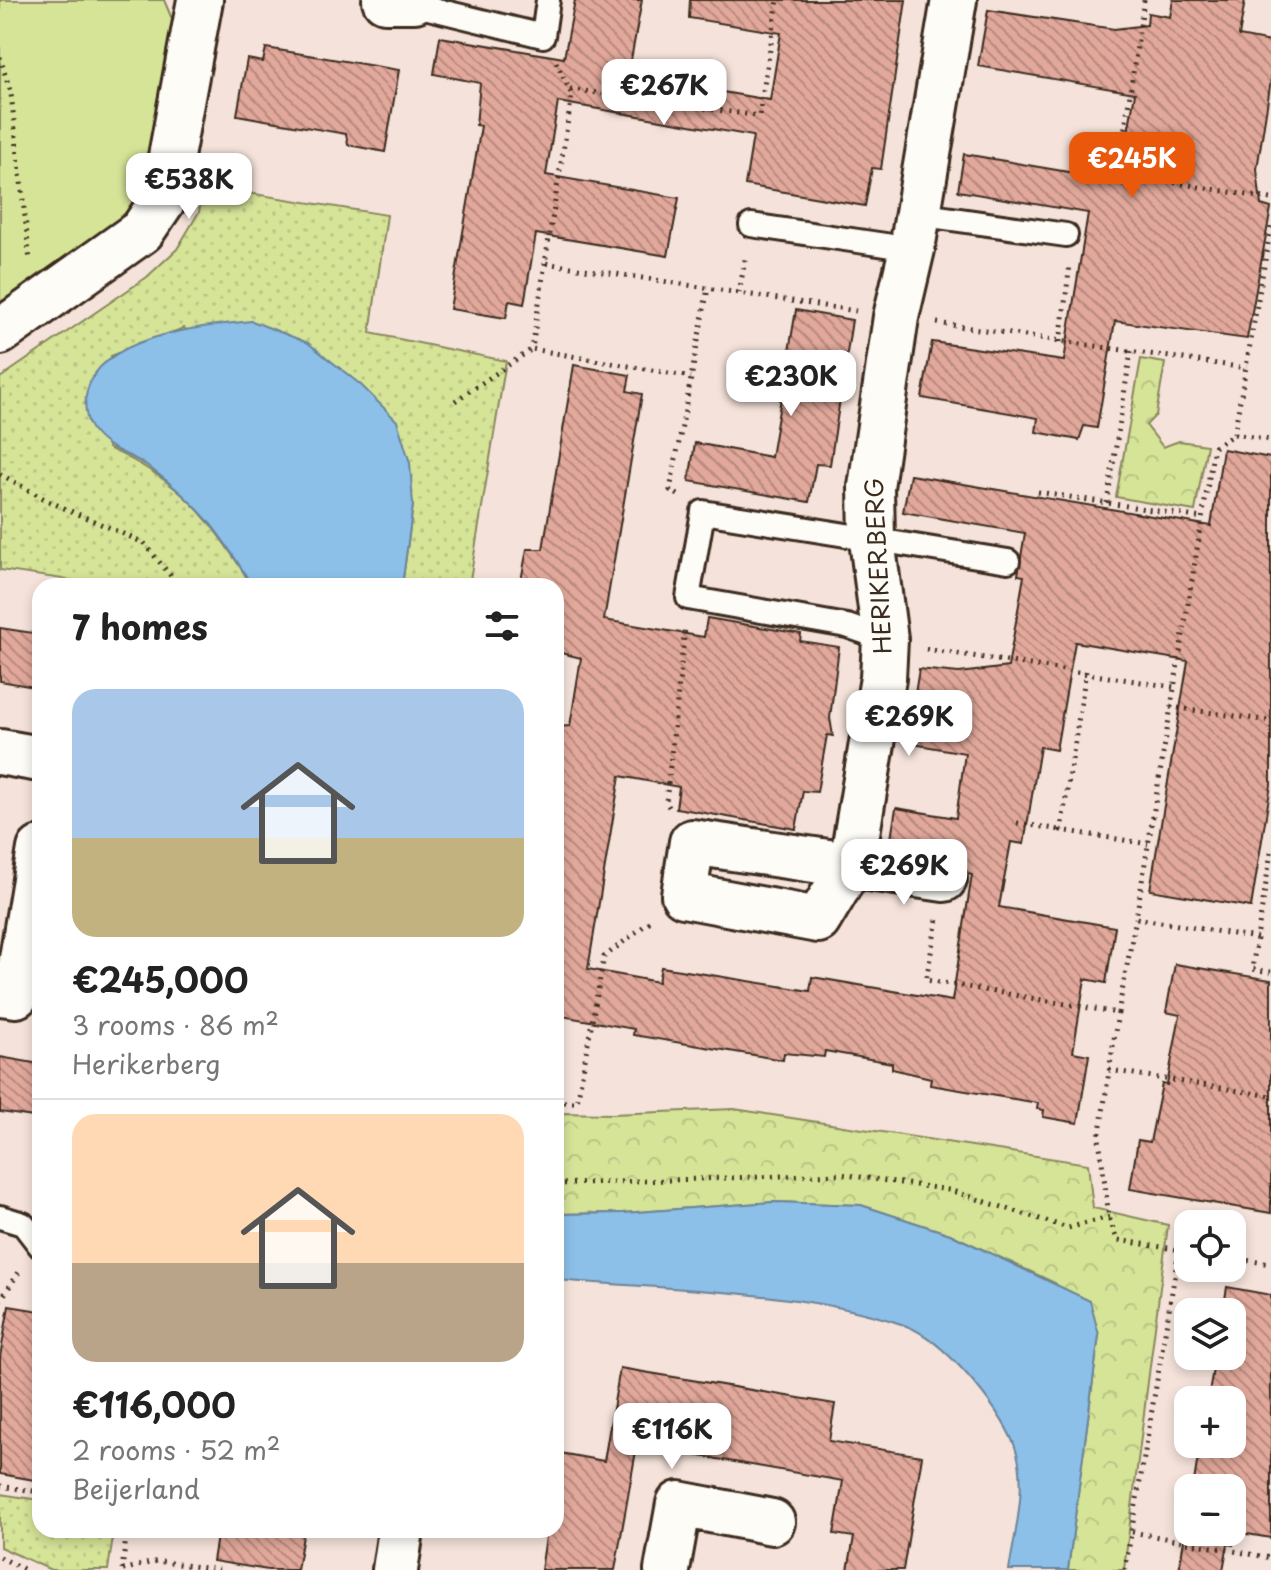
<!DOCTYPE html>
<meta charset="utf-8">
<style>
:root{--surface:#fff;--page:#f2f2f2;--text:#222;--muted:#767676;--line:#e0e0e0;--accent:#ea580c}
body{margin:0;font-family:"Playpen Sans",sans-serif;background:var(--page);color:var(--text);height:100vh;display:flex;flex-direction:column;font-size:30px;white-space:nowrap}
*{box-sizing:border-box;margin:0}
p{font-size:26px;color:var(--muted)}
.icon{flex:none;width:44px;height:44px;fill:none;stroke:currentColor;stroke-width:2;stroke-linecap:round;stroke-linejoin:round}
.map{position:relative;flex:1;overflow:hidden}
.side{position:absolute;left:32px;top:578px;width:532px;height:960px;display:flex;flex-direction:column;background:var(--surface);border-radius:24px;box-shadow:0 4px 12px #0003}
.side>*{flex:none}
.buttons{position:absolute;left:1174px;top:1210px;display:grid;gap:16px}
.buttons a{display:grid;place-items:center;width:72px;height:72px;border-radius:16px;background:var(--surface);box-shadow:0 4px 12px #0003;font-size:40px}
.price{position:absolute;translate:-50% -68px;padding:0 18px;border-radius:16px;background:#fff;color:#222;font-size:26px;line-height:52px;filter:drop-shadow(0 2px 4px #0008)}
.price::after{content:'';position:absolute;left:50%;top:48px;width:24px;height:18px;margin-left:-12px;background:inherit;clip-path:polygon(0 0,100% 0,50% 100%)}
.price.selected{background:var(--accent);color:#fff}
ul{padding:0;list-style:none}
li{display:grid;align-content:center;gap:16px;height:424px;padding:0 40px}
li+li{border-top:2px solid var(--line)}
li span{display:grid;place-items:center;height:248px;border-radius:24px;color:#555}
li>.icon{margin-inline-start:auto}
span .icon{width:144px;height:144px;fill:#fffc;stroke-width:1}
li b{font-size:34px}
h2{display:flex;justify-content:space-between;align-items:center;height:96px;padding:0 40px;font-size:34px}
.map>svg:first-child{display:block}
.grass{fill:url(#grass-dots);stroke:#88875b;stroke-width:2}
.forest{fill:url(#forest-crowns);stroke:#88875b;stroke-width:2}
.park{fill:#d6e498;stroke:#88875b;stroke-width:2}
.water{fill:#8cc0e9;stroke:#6c8498;stroke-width:2}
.building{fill:url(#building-back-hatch);stroke:#3b2a1e;stroke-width:2}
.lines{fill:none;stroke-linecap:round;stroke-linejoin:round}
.service-casing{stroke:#3b2a1e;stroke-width:28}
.minor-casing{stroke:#3b2a1e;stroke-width:50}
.tertiary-casing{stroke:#3b2a1e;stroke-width:50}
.path{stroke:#3b2a1e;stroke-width:5;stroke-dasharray:2 6;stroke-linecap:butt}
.service{stroke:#fdfcf7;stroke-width:22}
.minor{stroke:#fdfcf7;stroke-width:44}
.tertiary{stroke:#fdfcf7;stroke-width:44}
.labels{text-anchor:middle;stroke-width:8;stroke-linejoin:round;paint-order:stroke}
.street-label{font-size:24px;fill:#3b2a1e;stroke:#fdfcf7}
</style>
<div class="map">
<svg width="1271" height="1570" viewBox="0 0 1271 1570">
<defs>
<pattern id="grass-dots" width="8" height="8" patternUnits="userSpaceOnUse" patternTransform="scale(2)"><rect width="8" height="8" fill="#d6e498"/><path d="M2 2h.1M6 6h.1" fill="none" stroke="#b9c483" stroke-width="1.8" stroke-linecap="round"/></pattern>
<pattern id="forest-crowns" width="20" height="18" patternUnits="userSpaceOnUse" patternTransform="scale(2)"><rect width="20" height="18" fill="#d6e498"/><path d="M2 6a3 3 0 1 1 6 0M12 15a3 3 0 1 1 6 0" fill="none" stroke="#b9c483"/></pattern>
<pattern id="building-back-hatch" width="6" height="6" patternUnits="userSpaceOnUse" patternTransform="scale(2)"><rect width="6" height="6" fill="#e1a89b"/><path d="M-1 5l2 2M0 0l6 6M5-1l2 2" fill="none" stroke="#b8897e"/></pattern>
</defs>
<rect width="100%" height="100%" fill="#f5e3db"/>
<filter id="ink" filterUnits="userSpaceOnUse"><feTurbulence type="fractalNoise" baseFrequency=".0125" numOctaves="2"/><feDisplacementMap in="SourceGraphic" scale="16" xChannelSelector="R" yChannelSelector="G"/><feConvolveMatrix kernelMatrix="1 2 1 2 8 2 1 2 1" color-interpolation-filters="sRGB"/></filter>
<g filter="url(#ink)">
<path class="grass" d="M204 186 387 215 370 333 506 361 469 586H402L413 505 184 328 111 356 108 448C181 480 212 520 252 586H111L0 570V378L147 277 177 249 199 212Z
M0 1494 40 1500V1530H114L108 1570H51L0 1547Z"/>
<path class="forest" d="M1141 359 1165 363 1156 415 1146 425 1163 447 1179 441 1207 445 1195 511 1116 497Z
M734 1109 1088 1164 1093 1208 1168 1225 1124 1570H1068L1099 1335 1055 1283 950 1234 861 1205 774 1202 623 1213 556 1214V1113L612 1114Z"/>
<path class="park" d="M0 0H164L175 26 153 164 137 201 116 224 0 305Z"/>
<path class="water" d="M252 321 308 343 361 385 397 421 410 463 413 505 402 586H252C220 532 200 505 149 467 130 453 109 452 93 431 85 421 84 403 87 391 100 335 205 326 252 321Z
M774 1202 861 1205 950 1234 1090 1301 1099 1335 1068 1570H1009C1015 1531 1029 1482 1014 1444 998 1406 944 1339 904 1325 805 1290 662 1289 556 1280V1214L623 1213Z"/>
<path class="building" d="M575 0H642L628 76 770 100 781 33 689 18 690 0H906L881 169 872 168 865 206 745 185 753 136 558 102 546 175 679 198 668 256 536 234 524 304 509 301 506 318 450 309 481 126 476 125 480 83 434 74 440 37 564 58Z
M1173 0H1245L1239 36 1271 42V80L1257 169 1261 205 1271 208 1247 339 1115 321 1097 428 1084 426 1079 440 1036 432 1038 418 922 398 932 342 1064 361 1088 213 958 191 964 154 1086 175 1088 160 1122 166 1135 93 978 66 988 10 1114 29 1147 25 1148 13 1170 17Z
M266 48 399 70 385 152 348 145 346 134 237 115 247 59 263 62Z
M796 310 852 320 830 465 816 464 809 502 689 481 695 443 771 457Z
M574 365 630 375 627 391 642 394 604 620 704 637 707 618 801 634 800 641 839 647 830 718 833 736 827 735 817 792 803 791 796 829 676 808 679 787 620 776 588 969 658 982 661 967 810 991 812 977 952 1001 972 875 968 874 960 860 948 854 890 845 896 808 956 818 965 753 907 743 919 669 959 673 1008 667 1024 576 1018 575 1025 533 903 512 910 475 1211 526 1223 449 1271 458V785L1251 907 1150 890 1188 661 1075 642 1056 750 1040 747 1024 844 1011 842 999 907 1115 927 1106 983 1085 979 1073 1052 1089 1055 1078 1123 1043 1117 1044 1110 1037 1109 1038 1103 930 1085 931 1078 892 1069V1063L825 1051 824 1057 784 1053 783 1060 633 1035 634 1029 556 1015V727L570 726 581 658 557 652 563 620 556 619V586H520L527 549H543Z
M0 628 40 634V688L0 681Z
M1175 964 1271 980V1213L1130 1189 1138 1140 1150 1142 1162 1084 1167 1085 1180 1015 1166 1012Z
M0 1057 40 1064V1118L0 1112Z
M1227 1287 1271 1295V1538L1235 1532 1233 1545 1228 1544 1223 1570H1179L1188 1516V1532H1232V1488H1193L1200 1444H1232V1400H1208L1215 1356H1232V1312H1223Z
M9 1306 40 1311V1481L0 1474V1357Z
M620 1368 835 1404 829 1441 922 1456 903 1570H848L854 1537 834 1534 843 1481 637 1445 615 1570H541L547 1530H556V1480L560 1453 604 1461Z
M218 1530H304L297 1570H268L213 1561Z"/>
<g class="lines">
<defs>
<path id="service" d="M408 3 543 36 548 0
M917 214 1066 235
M751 225 912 249
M885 639 847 626 688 598 703 512 1008 561
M0 1217 23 1224 40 1246"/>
<path id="minor" d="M0 752 40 759
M944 879 692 842 684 895 818 920 852 863 883 678 885 639 872 540 871 487 896 317 912 249 954 0
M0 993 16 995 40 849
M395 1570 401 1530
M667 1570 679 1504 772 1522"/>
<path id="tertiary" d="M385 0H415
M0 332 142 231 163 200 200 0"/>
</defs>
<use href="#service" class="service-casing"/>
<use href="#minor" class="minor-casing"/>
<use href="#tertiary" class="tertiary-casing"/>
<path class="path" d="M1144 0 1118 173 1271 199
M0 57 11 94 30 261
M556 62 572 95 545 263 856 311
M570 89 759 116 778 0
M545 263 532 349 691 377
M739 293 746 255
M937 323 1246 368
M1060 342 1070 264
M455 401 532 349
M1234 434 1271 440
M0 474 48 501 144 543 179 586
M1038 492 1202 518
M678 495 670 490 708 288
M1107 503 1131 351
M926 649 1174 687
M1086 671 1061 830 1148 844
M1170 707 1271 721
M669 807 666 802 685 628
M1017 823 1061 830
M1271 852 1252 969 1271 972
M937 920 926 980 1118 1013 1099 1138 1109 1217 1117 1240 1188 1251
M1257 938 1136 918 1214 447 1234 434 1271 227
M1118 1013 1136 918
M1109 1070 1271 1096
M556 1102H577L604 957 653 919
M556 1184 840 1174 949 1190 1068 1228 1109 1217
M1232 1258 1271 1264
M0 1301 21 1269
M0 1486 40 1492
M1132 1532 1271 1558
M0 1557 25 1570
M122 1570 127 1530
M123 1570 157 1561 219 1570
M1125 1570 1179 1250"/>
<use href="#service" class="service"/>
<use href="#minor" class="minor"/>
<use href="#tertiary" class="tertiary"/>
</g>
</g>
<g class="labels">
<g class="street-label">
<text transform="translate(879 566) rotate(-93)" y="8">HERIKERBERG</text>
</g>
</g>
</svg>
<div class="buttons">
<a><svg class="icon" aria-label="locate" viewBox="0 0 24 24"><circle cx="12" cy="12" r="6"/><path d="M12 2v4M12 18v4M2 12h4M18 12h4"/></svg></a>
<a><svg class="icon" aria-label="layers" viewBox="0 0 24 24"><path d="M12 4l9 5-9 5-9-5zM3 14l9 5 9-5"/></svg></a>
<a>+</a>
<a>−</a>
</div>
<b class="price" style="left:664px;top:127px">€267K</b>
<b class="price selected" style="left:1132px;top:200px">€245K</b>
<b class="price" style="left:189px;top:221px">€538K</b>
<b class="price" style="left:791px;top:418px">€230K</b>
<b class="price" style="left:909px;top:758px">€269K</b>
<b class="price" style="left:904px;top:907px">€269K</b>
<b class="price" style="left:672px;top:1471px">€116K</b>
<section class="side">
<h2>7 homes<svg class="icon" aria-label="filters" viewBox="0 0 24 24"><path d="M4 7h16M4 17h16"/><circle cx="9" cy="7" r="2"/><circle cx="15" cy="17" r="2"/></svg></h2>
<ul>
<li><span style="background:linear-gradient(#a9c7e8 60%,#c2b280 0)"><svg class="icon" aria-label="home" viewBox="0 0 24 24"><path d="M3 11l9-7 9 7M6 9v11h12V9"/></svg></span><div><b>€245,000</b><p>3 rooms · 86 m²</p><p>Herikerberg</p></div></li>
<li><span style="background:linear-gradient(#ffd9b3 60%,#b9a48a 0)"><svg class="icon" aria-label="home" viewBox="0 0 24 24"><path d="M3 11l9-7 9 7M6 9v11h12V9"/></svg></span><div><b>€116,000</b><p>2 rooms · 52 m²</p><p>Beijerland</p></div></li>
</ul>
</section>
</div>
